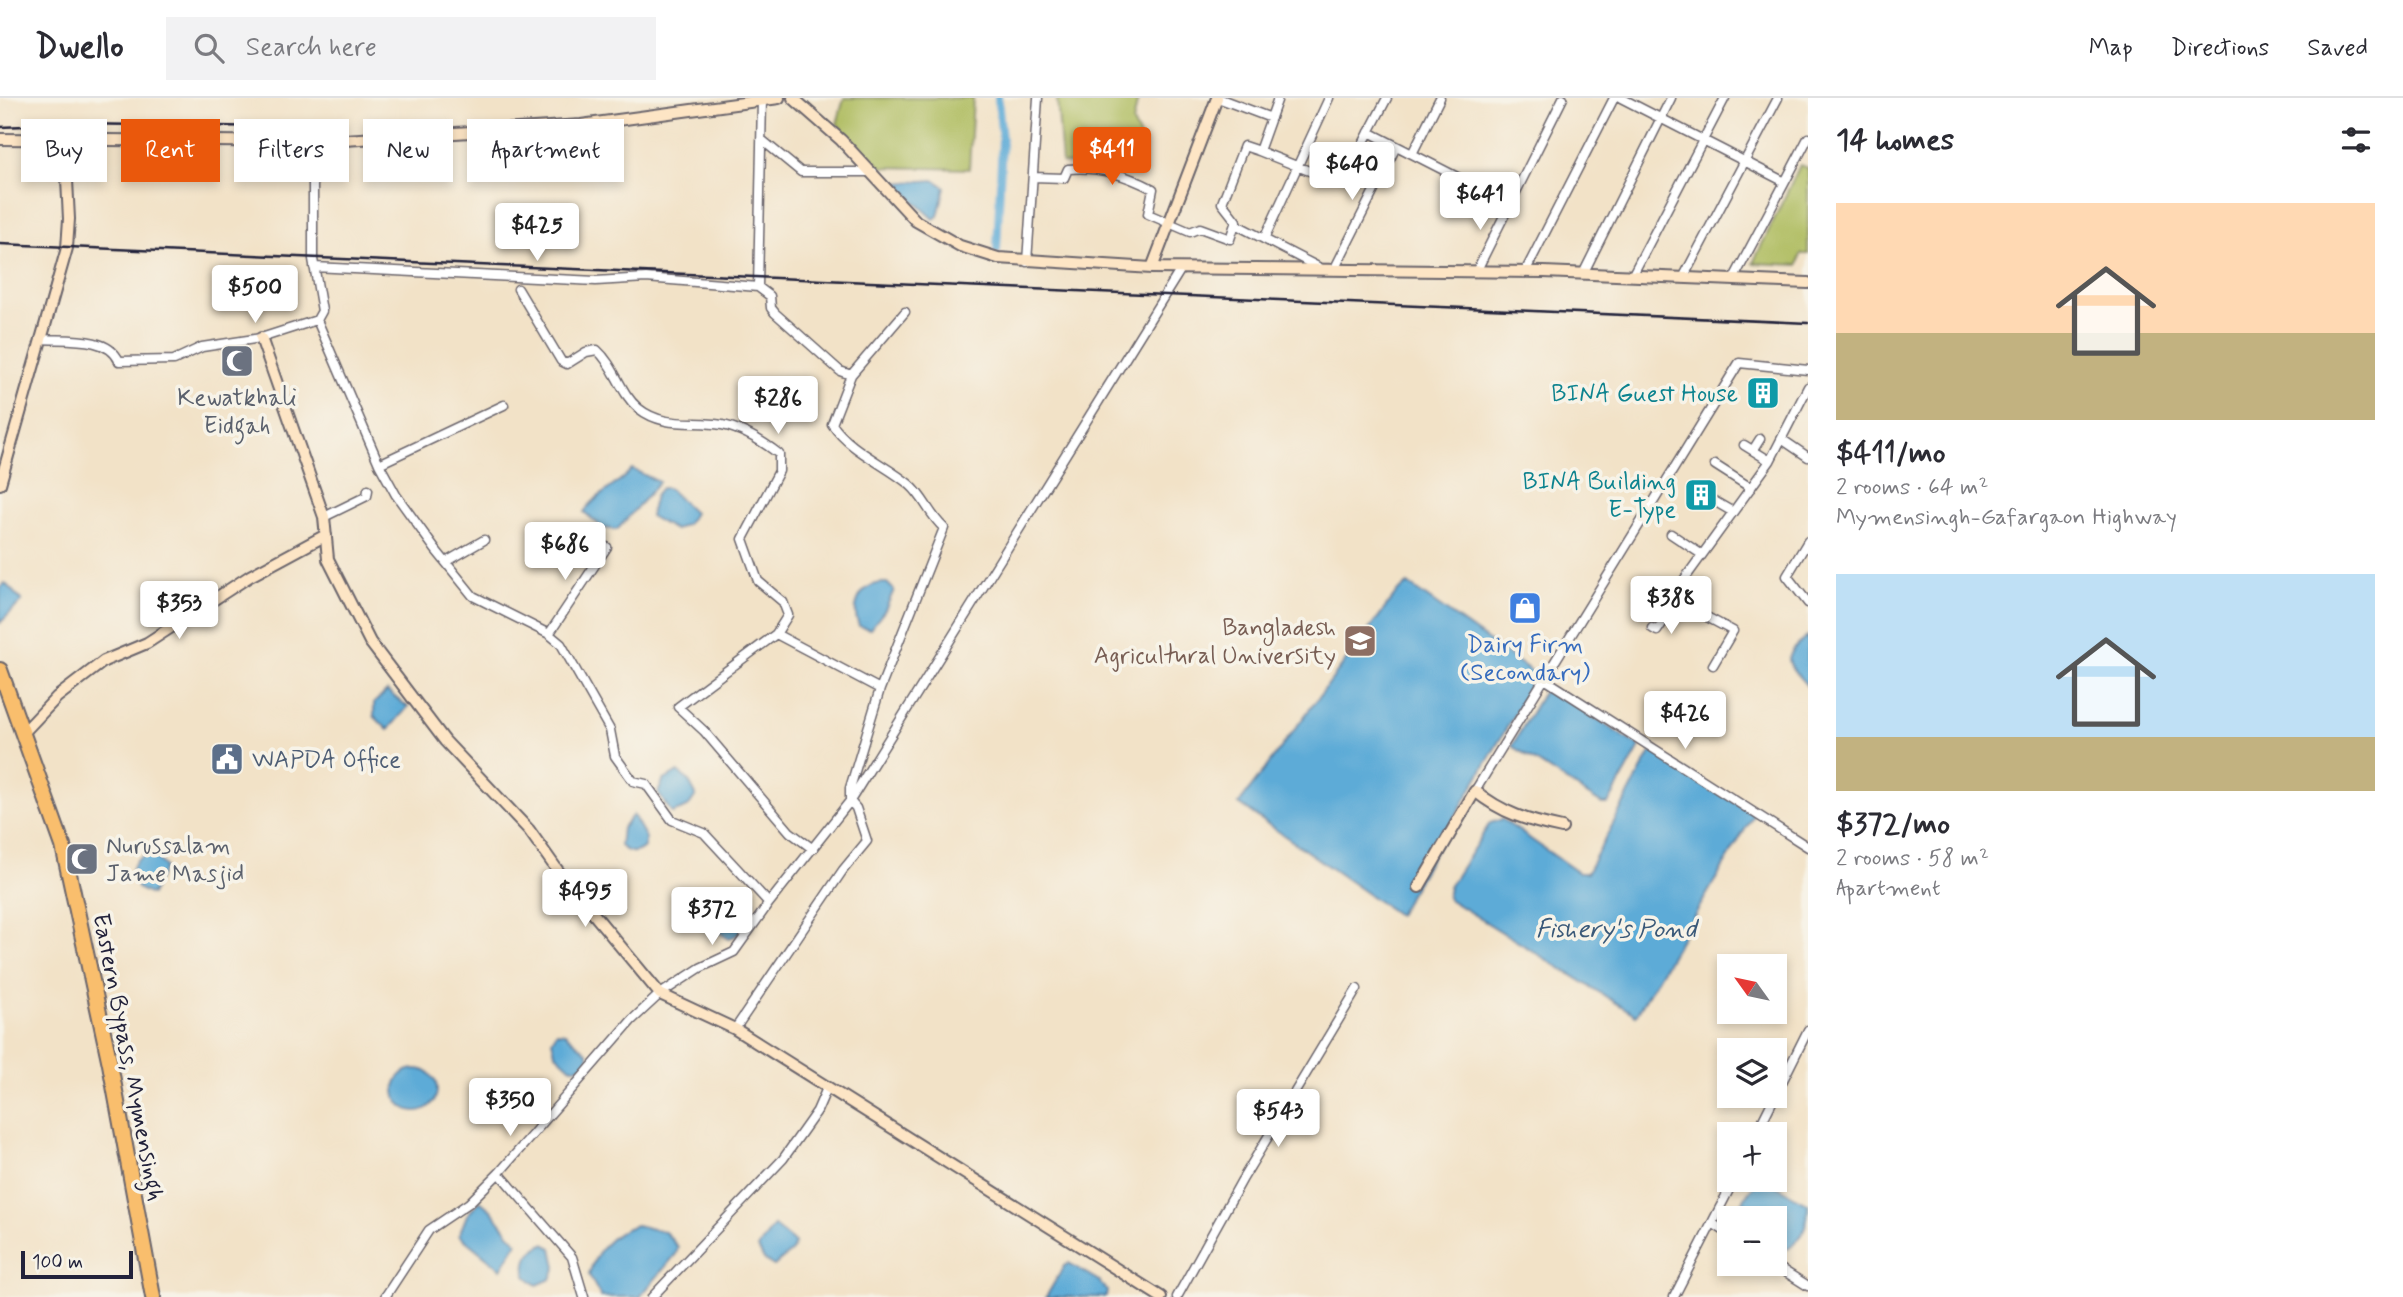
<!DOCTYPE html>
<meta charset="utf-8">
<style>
:root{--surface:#fff;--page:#f2f2f3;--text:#2b2b33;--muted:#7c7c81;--line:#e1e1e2;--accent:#ea580c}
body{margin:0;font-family:Mynerve,sans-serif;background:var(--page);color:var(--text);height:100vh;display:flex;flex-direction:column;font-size:26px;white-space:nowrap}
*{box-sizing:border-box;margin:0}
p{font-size:23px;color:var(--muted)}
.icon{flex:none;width:38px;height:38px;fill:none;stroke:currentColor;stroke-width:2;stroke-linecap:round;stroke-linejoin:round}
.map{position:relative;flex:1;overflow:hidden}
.side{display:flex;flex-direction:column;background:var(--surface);width:595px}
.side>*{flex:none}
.guide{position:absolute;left:21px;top:21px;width:665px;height:63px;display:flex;gap:14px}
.needle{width:46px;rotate:303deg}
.buttons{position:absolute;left:1717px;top:856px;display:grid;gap:14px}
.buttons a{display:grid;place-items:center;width:70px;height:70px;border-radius:0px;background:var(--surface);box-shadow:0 4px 10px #0003;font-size:35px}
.scale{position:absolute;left:21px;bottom:18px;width:112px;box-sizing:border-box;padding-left:7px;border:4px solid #22223b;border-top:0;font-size:19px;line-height:24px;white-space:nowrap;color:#22223b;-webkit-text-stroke:5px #f7f3e8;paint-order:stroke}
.price{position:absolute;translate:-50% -60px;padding:0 16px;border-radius:7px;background:#fff;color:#222;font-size:23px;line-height:46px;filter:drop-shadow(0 2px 4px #0008)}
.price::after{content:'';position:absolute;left:50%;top:42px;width:21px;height:16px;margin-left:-10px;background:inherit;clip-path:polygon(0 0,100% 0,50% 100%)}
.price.on{background:var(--accent);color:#fff}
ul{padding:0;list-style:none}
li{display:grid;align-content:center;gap:14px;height:371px;padding:0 28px}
li span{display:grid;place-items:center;height:217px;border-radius:0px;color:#555}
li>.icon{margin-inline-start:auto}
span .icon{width:126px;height:126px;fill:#fffc;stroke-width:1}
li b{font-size:30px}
h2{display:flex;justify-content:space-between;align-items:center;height:84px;padding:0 28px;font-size:30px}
.pill{padding:0 24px;border-radius:0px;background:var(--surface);box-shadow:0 4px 10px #0003;font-size:24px;line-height:63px}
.pill.on{background:var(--accent);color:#fff}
header{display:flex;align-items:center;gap:42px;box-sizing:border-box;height:98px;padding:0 35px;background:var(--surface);border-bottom:2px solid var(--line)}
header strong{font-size:33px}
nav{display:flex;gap:38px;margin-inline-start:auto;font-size:24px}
.search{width:490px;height:63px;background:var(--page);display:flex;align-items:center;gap:18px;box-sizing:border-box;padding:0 24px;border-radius:0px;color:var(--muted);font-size:26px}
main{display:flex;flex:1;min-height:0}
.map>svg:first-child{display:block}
.green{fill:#adbb5d;stroke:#686e4c;stroke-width:2}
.water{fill:#5dabd7;stroke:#406689;stroke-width:2}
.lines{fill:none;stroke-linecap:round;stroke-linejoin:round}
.canal{stroke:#5dabd7;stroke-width:8}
.street-casing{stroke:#6b656c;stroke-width:11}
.secondary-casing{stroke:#6b656c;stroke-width:14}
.highway-casing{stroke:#6b656c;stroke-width:18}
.street{stroke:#fff;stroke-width:8}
.secondary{stroke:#fde5c5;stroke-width:10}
.highway{stroke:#f9be6d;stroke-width:14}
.rail{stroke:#22223b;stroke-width:2.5}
.labels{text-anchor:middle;stroke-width:7;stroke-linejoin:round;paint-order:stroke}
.culture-label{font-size:24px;fill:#0d838f;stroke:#f7f3e8;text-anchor:end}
.worship-label{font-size:24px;fill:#5b616d;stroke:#f7f3e8}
.education-label{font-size:24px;fill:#785e54;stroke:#f7f3e8;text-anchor:end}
.shop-label{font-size:24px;fill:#366cbe;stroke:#f7f3e8}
.service-label{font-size:24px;fill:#4e5e75;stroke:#f7f3e8;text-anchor:start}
.street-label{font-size:24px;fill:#22223b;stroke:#f7f3e8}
.water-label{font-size:26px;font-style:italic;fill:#3a5979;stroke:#f7f3e8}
</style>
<header>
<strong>Dwello</strong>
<div class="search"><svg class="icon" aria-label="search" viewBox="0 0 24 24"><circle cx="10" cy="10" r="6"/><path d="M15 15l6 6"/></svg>Search here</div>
<nav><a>Map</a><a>Directions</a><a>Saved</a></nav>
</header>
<main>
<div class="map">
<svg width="1808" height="1199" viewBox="0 0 1808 1199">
<rect width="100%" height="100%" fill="#f7f3e8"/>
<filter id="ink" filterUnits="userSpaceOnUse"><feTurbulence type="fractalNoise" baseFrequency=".0143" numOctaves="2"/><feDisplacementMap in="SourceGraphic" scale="14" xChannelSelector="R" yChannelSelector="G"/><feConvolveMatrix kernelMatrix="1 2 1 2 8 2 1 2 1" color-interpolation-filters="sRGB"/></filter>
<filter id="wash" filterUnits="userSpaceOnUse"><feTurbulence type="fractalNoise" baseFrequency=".00686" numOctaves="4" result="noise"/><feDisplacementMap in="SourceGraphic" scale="28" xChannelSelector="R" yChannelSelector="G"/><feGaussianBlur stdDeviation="1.57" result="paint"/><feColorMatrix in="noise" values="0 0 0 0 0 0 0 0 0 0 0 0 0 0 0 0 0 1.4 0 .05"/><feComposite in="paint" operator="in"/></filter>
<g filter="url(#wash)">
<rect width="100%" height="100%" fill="#f2e2c7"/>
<path class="green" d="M844 0H973L969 71 880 69 837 26Z
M1057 0H1138L1133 25 1142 43 1134 74 1129 77 1109 70 1062 65Z
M1800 67 1808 70V156H1801L1798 167 1753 165Z"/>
<path class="water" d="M934 82 945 89 938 118 934 121 895 85Z
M632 371 659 384 617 432 603 430 584 414C597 395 618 388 632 371Z
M661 390H668L694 415 687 426 675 432 650 418 655 397Z
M5 485 22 503 0 525V489Z
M887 485 894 492 885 512 870 531 859 528C850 507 861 484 887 485Z
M1408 486 1534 575 1535 581 1398 817 1239 706 1398 493Z
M1808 538V589C1786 563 1780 562 1808 538Z
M1546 589 1640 649 1608 706H1602L1512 648Z
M387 593 408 609 388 632 374 618V605Z
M1651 654H1656L1754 716 1636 917 1447 800 1449 789 1490 725 1502 721 1579 775H1587Z
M678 674 688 682 696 697 688 709 672 715 658 695 663 683Z
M633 717 646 740 644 749C636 757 628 755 620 748L622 730Z
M151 754 165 769 151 797 137 790 131 772 137 762Z
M734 787 748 793 755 804 740 835 729 841 706 824C707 809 722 796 734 787Z
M557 934 565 935 588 955C590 964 579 973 570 969L555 955 552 942Z
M395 992a21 21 0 1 1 42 0a21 21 0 1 1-42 0Z
M1766 1082 1808 1106C1808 1125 1804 1140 1788 1151L1775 1149 1774 1120H1737C1742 1105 1749 1084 1766 1082Z
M480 1103 491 1112 517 1145 501 1171 459 1137 467 1117Z
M636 1127 665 1134 678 1149 676 1156 640 1199H601L589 1177C595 1154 612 1134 636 1127Z
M774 1128 795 1145 792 1153 774 1168 764 1162 758 1150Z
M544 1146 552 1150 556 1169 551 1181 537 1187 526 1178C524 1161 528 1154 544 1146Z
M1069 1165 1099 1183 1107 1193 1106 1199H1046L1064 1168Z"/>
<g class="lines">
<path class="canal" d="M997 152 1002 42 998 0"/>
</g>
</g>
<g filter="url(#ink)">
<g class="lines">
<defs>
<path id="street" d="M1218 0 1271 20
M1278 0 1259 53 1342 86 1387 0
M1621 0 1785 84 1733 182
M1369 34 1510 106
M762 42 801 74H873
M1412 56 1440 0
M1033 79 1064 80 1068 71C1099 68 1126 77 1153 91L1148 116 1190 134 1200 130 1230 141 1236 123 1222 105 1244 48 1259 53
M1785 84 1808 40
M1235 126 1322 171
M1264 141 1329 0
M1027 164 1038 0
M314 169 596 183 646 180 758 189 770 198 771 210 775 215 840 273 851 277 832 326C850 353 885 366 910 387 924 399 930 418 944 430L880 591 850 690V703L769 805 704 735 672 722 646 686 633 683 615 658 610 632 561 546 549 536 473 498 435 451 396 397 379 366 317 222
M1334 172 1396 49
M1476 174 1563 0
M1525 174 1614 0
M1583 176 1671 0
M1632 178 1725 0
M1683 180 1778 0
M758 189 762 2
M518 191 561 263 567 266 586 254 597 252C615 268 620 295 638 310 664 331 693 322 722 327 743 331 762 343 779 356V373L743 441 758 483 783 504 788 517 776 536 880 591
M40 241C65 243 108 237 119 263L174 262 202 249 261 240 317 222 322 213 313 161V44
M851 277 905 214
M1783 342 1808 359
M1744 347 1770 363
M1753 352 1760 341
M379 366 504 307
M1715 367 1751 390
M1709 400 1733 414
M324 419 367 398 368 392
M1671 436 1701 456
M1808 443 1787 478 1808 505
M446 464 484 442
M1652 530 1657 533 1677 503
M549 536 607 449
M776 536 678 609 704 633 790 734 813 751
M1713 567 1733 533 1677 503 1673 497 1770 363 1808 289
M1546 582 1808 749
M1475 693 1739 265 1808 272
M735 931 843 772 867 743 856 710 850 703 1181 171
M1756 1036 1808 932
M499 1075 572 1159 584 1199
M1712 1125 1729 1136
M1773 1166 1808 1188
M385 1199 429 1132 469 1105 499 1075 632 922 660 896 700 870 734 854 769 805
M652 1199 783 1061 817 1013 827 990
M1177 1199 1242 1082 1357 891
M1674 1199 1734 1082"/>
<path id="secondary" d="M793 0 841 42 916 123 960 148 998 160 1152 170 1544 174 1808 185
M0 41 313 44 581 27 779 0
M1152 170 1217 0
M261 240 324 419 328 461 370 544 445 643 529 732 558 773 660 896 735 931 1161 1199
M0 386 67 150 69 121 65 43
M23 635 57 599 104 563 147 545 250 478 326 437
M1419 789 1475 693C1502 715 1528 723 1562 730"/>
<path id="highway" d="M0 572 63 748 110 966 153 1199"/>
</defs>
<use href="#street" class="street-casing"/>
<use href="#secondary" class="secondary-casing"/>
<use href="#highway" class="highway-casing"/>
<use href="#street" class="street"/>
<use href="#secondary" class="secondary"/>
<use href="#highway" class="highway"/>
<path class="rail" d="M0 29 76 26 285 29
M0 146 1808 225"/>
</g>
</g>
<defs>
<symbol id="mosque-square" viewBox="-11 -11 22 22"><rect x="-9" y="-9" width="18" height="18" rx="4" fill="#6b7280" stroke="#f7f3e8"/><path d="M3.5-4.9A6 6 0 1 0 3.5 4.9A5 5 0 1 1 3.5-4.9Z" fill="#fff"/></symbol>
<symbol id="building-square" viewBox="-11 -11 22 22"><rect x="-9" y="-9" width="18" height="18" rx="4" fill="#0f9aa8" stroke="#f7f3e8"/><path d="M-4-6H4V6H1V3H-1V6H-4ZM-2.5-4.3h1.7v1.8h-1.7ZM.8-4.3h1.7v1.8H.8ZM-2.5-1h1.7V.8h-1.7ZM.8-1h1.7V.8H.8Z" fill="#fff"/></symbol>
<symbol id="shop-square" viewBox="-11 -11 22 22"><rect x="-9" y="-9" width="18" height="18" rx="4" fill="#3f7fe0" stroke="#f7f3e8"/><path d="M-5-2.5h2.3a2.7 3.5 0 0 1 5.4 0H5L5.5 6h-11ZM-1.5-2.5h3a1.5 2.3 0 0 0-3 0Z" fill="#fff"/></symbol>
<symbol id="university-square" viewBox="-11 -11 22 22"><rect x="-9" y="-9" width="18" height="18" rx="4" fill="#8d6e63" stroke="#f7f3e8"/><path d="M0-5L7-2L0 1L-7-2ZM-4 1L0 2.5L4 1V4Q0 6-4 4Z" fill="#fff"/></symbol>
<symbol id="civic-square" viewBox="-11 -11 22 22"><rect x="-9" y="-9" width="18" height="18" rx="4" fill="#5c6f8a" stroke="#f7f3e8"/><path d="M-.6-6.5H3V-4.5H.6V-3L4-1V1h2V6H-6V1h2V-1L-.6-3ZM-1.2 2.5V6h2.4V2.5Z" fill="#fff"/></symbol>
</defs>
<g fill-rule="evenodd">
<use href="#mosque-square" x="218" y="244" width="38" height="38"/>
<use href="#building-square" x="1744" y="276" width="38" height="38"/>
<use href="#building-square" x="1682" y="378" width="38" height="38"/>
<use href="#shop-square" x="1506" y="491" width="38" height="38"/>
<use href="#university-square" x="1341" y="524" width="38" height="38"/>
<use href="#civic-square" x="208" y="642" width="38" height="38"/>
<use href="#mosque-square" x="63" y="742" width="38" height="38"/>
</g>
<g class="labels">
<g class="culture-label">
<text x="1738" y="303">BINA Guest House</text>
<text x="1676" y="391">BINA Building<tspan x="1676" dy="28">E-Type</tspan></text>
</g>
<g class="worship-label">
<text x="237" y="307">Kewatkhali<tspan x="237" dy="28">Eidgah</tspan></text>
<text x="106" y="755" text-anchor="start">Nurussalam<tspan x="106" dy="28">Jame Masjid</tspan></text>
</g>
<g class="education-label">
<text x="1336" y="537">Bangladesh<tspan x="1336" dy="28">Agricultural University</tspan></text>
</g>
<g class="shop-label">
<text x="1525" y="554">Dairy Firm<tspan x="1525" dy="28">(Secondary)</tspan></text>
</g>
<g class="service-label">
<text x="252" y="669">WAPDA Office</text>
</g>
<g class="street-label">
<text transform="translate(129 959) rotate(79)" y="8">Eastern Bypass, Mymensingh</text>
</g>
<g class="water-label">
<text x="1616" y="839">Fishery's Pond</text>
</g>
</g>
</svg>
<div class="buttons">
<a><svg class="needle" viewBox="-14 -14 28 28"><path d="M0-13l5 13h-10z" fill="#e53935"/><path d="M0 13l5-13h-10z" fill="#7c7c81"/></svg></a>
<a><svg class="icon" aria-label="layers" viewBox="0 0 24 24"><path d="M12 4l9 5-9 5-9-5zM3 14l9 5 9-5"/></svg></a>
<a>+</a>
<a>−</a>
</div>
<div class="scale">100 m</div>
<b class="price on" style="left:1112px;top:89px">$411</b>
<b class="price" style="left:1352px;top:104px">$640</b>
<b class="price" style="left:1480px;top:134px">$641</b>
<b class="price" style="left:537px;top:165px">$425</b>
<b class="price" style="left:255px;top:227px">$500</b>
<b class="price" style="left:778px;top:338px">$286</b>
<b class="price" style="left:565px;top:484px">$686</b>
<b class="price" style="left:1671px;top:538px">$388</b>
<b class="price" style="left:179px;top:543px">$353</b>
<b class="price" style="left:1685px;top:653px">$426</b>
<b class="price" style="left:585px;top:831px">$495</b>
<b class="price" style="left:712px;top:849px">$372</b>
<b class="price" style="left:510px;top:1040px">$350</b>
<b class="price" style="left:1278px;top:1051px">$543</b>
<div class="guide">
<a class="pill">Buy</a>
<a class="pill on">Rent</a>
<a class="pill">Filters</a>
<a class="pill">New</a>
<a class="pill">Apartment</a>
</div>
</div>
<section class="side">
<h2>14 homes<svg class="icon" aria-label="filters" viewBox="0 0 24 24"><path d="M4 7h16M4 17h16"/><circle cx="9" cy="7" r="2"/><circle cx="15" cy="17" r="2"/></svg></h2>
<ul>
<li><span style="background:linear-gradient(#ffd9b3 60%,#c2b280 0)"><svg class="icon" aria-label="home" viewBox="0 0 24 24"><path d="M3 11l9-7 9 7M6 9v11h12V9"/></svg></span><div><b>$411/mo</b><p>2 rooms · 64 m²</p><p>Mymensingh-Gafargaon Highway</p></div></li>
<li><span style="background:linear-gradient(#bfe0f5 75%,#c2b280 0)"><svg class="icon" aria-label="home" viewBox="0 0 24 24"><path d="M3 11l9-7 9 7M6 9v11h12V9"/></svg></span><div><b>$372/mo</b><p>2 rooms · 58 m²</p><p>Apartment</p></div></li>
</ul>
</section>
</main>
